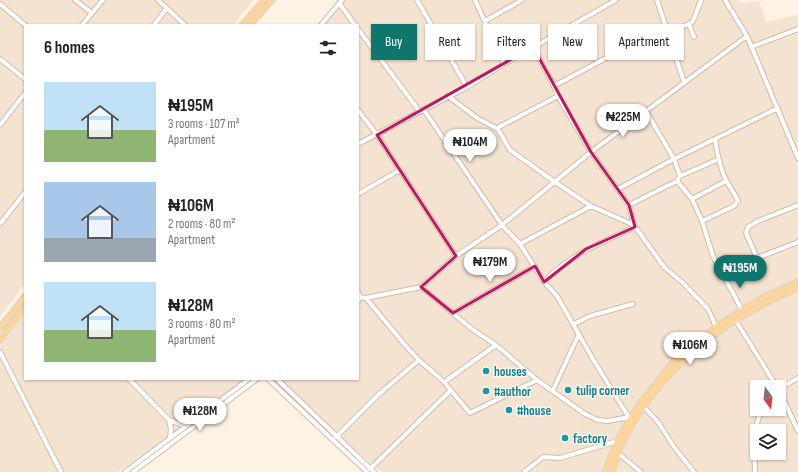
<!DOCTYPE html>
<meta charset="utf-8">
<style>
:root{--surface:#fff;--page:#f6f6f6;--text:#222;--muted:#767676;--accent:#0f766e}
body{margin:0;font-family:"Sofia Sans Condensed",sans-serif;background:var(--page);color:var(--text);height:100vh;display:flex;flex-direction:column;font-size:15px;white-space:nowrap}
*{box-sizing:border-box;margin:0}
p{font-size:13px;color:var(--muted)}
.icon{flex:none;width:22px;height:22px;fill:none;stroke:currentColor;stroke-width:2;stroke-linecap:round;stroke-linejoin:round}
.map{position:relative;flex:1;overflow:hidden}
.side{position:absolute;left:24px;top:24px;width:335px;height:356px;display:flex;flex-direction:column;background:var(--surface);border-radius:0px;box-shadow:0 1px 3px #0004}
.side>*{flex:none}
.hud{position:absolute;left:371px;top:24px;width:367px;height:36px;display:flex;gap:8px}
.needle{width:26px;rotate:165deg}
.fabs{position:absolute;left:750px;top:380px;display:grid;gap:8px}
.fabs a{display:grid;place-items:center;width:36px;height:36px;border-radius:0px;background:var(--surface);box-shadow:0 1px 3px #0004;font-size:20px}
.price{position:absolute;translate:-50% -34px;padding:0 9px;border-radius:14px;background:#fff;color:#222;font-size:13px;line-height:26px;filter:drop-shadow(0 1px 2px #0008)}
.price::after{content:'';position:absolute;left:50%;top:24px;width:12px;height:9px;margin-left:-6px;background:inherit;clip-path:polygon(0 0,100% 0,50% 100%)}
.price.current{background:var(--accent);color:#fff}
ul{padding:0;list-style:none}
li{display:flex;align-items:center;gap:12px;height:100px;padding:0 20px}
li span{display:grid;place-items:center;flex:none;width:112px;height:80px;border-radius:0px;color:#555}
li>.icon{margin-inline-start:auto}
span .icon{width:48px;height:48px;fill:#fffc;stroke-width:1}
li b{font-size:17px}
h2{display:flex;justify-content:space-between;align-items:center;height:48px;padding:0 20px;font-size:17px}
.pill{padding:0 14px;border-radius:0px;background:var(--surface);box-shadow:0 1px 3px #0004;font-size:14px;line-height:36px}
.pill.current{background:var(--accent);color:#fff}
.map>svg:first-child{display:block}
.residential{fill:#f5e3d1;fill-rule:evenodd}
.lines{fill:none;stroke-linecap:round;stroke-linejoin:round}
.minor-casing{stroke:#d1bbac;stroke-width:6}
.major-casing{stroke:#dbd3cf;stroke-width:7}
.minor{stroke:#fff;stroke-width:4}
.major{stroke:#fed599;stroke-width:5}
.marked{fill:none;stroke:#c2185b;stroke-width:3;stroke-linejoin:round}
.culture-dot{fill:#0f9aa8;stroke:#fff6ea;stroke-width:1.5}
.labels{text-anchor:middle;stroke-width:3;stroke-linejoin:round;paint-order:stroke}
.culture-label{font-size:13px;font-weight:bold;fill:#0d838f;stroke:#fff6ea;text-anchor:start}
</style>
<div class="map">
<svg width="798" height="472" viewBox="0 0 798 472">
<rect width="100%" height="100%" fill="#fdf2e3"/>
<path class="residential" d="M0 0H254L233 25H25V284L0 316Z
M343 0H739L740 3 759 1 766 22 798 15V472H382L272 379H358V25H322ZM757 387H779V409H757ZM757 431H779V453H757Z
M25 311V379H247L118 472H0V346Z"/>
<g class="lines">
<defs>
<path id="minor" d="M75 0 92 13
M158 0 185 25
M417 0 467 87
M475 0 504 64
M657 0 684 82
M725 0 747 36 798 158
M339 3 355 25
M0 4 25 25
M485 21 522 0
M82 25 103 0
M154 25 167 8
M321 25 342 0
M358 29 420 112
M694 37 689 24 693 21 701 0
M533 47 554 86 558 96 591 152 629 205 634 225 664 267 683 283 708 309 716 327
M751 47 798 29
M0 59 25 79
M554 86 606 58 689 24
M448 96 477 118 498 129 510 150 555 182 591 206 634 225
M358 110 377 135 456 256
M424 110 502 225 520 244 544 282 557 296 594 361 628 416
M646 111 674 159 680 176 677 181 692 199 702 221 713 256 742 310
M0 125 25 93
M498 129 499 127 558 96
M358 144 467 87 504 64 616 0
M680 176 719 159
M618 189 674 159 778 108
M358 194 400 170
M692 199 726 181
M629 205 677 181
M702 221 734 206 738 201C735 194 731 189 727 182 720 169 717 154 715 139
M0 224 25 192
M520 244 591 206
M757 258 746 233 748 227 758 221 798 205
M724 276 757 258 798 242
M544 282C568 255 603 242 635 227
M421 287 472 329 496 345 537 380 585 414 598 420 608 421 629 417
M358 292 360 297 358 301
M358 297 366 298 421 287 456 256 502 225 591 152 747 36
M366 298 404 344 419 360 443 381 470 413 537 380
M453 313 535 266
M736 321 777 387
M574 324 590 316 633 304
M0 352 61 472
M129 379 169 420 186 426
M268 379 367 472
M277 379 374 472
M447 380 496 345
M779 389 798 378
M553 390 579 334
M779 390 798 431
M644 407 658 422 674 447 694 472
M169 420 171 429 170 438
M336 437 378 395 419 360
M618 453 641 472
M370 469 451 390
M125 472 249 379
M133 472 257 379
M524 472 543 457 560 458 617 441
M755 472C754 451 753 428 762 409"/>
<path id="major" d="M242 25 264 0
M250 25 272 0
M0 328 25 296
M0 340 25 307
M605 472 617 441 638 406 673 362 716 327 742 310 766 296 798 282
M612 472C615 464 617 454 621 446 656 371 723 320 798 288"/>
</defs>
<use href="#minor" class="minor-casing"/>
<use href="#major" class="major-casing"/>
<use href="#minor" class="minor"/>
<use href="#major" class="major"/>
</g>
<path class="marked" d="M533 47 591 152 629 205 635 227 586 249 544 282 535 266 453 313 421 287 456 256 377 135Z"/>
<g class="culture-dot">
<circle cx="486" cy="371" r="4"/>
<circle cx="568" cy="390" r="4"/>
<circle cx="486" cy="391" r="4"/>
<circle cx="509" cy="410" r="4"/>
<circle cx="565" cy="438" r="4"/>
</g>
<g class="labels">
<g class="culture-label">
<text x="494" y="376">houses</text>
<text x="576" y="395">tulip corner</text>
<text x="494" y="396">#author</text>
<text x="517" y="415">#house</text>
<text x="573" y="443">factory</text>
</g>
</g>
</svg>
<div class="fabs">
<a><svg class="needle" viewBox="-14 -14 28 28"><path d="M0-13l5 13h-10z" fill="#e53935"/><path d="M0 13l5-13h-10z" fill="#767676"/></svg></a>
<a><svg class="icon" aria-label="layers" viewBox="0 0 24 24"><path d="M12 4l9 5-9 5-9-5zM3 14l9 5 9-5"/></svg></a>
</div>
<b class="price" style="left:623px;top:138px">₦225M</b>
<b class="price" style="left:470px;top:163px">₦104M</b>
<b class="price" style="left:490px;top:283px">₦179M</b>
<b class="price current" style="left:740px;top:289px">₦195M</b>
<b class="price" style="left:690px;top:366px">₦106M</b>
<b class="price" style="left:200px;top:432px">₦128M</b>
<div class="hud">
<a class="pill current">Buy</a>
<a class="pill">Rent</a>
<a class="pill">Filters</a>
<a class="pill">New</a>
<a class="pill">Apartment</a>
</div>
<section class="side">
<h2>6 homes<svg class="icon" aria-label="filters" viewBox="0 0 24 24"><path d="M4 7h16M4 17h16"/><circle cx="9" cy="7" r="2"/><circle cx="15" cy="17" r="2"/></svg></h2>
<ul>
<li><span style="background:linear-gradient(#bfe0f5 60%,#8fb573 0)"><svg class="icon" aria-label="home" viewBox="0 0 24 24"><path d="M3 11l9-7 9 7M6 9v11h12V9"/></svg></span><div><b>₦195M</b><p>3 rooms · 107 m²</p><p>Apartment</p></div></li>
<li><span style="background:linear-gradient(#a9c7e8 70%,#9aa5b1 0)"><svg class="icon" aria-label="home" viewBox="0 0 24 24"><path d="M3 11l9-7 9 7M6 9v11h12V9"/></svg></span><div><b>₦106M</b><p>2 rooms · 80 m²</p><p>Apartment</p></div></li>
<li><span style="background:linear-gradient(#bfe0f5 60%,#8fb573 0)"><svg class="icon" aria-label="home" viewBox="0 0 24 24"><path d="M3 11l9-7 9 7M6 9v11h12V9"/></svg></span><div><b>₦128M</b><p>3 rooms · 80 m²</p><p>Apartment</p></div></li>
</ul>
</section>
</div>
